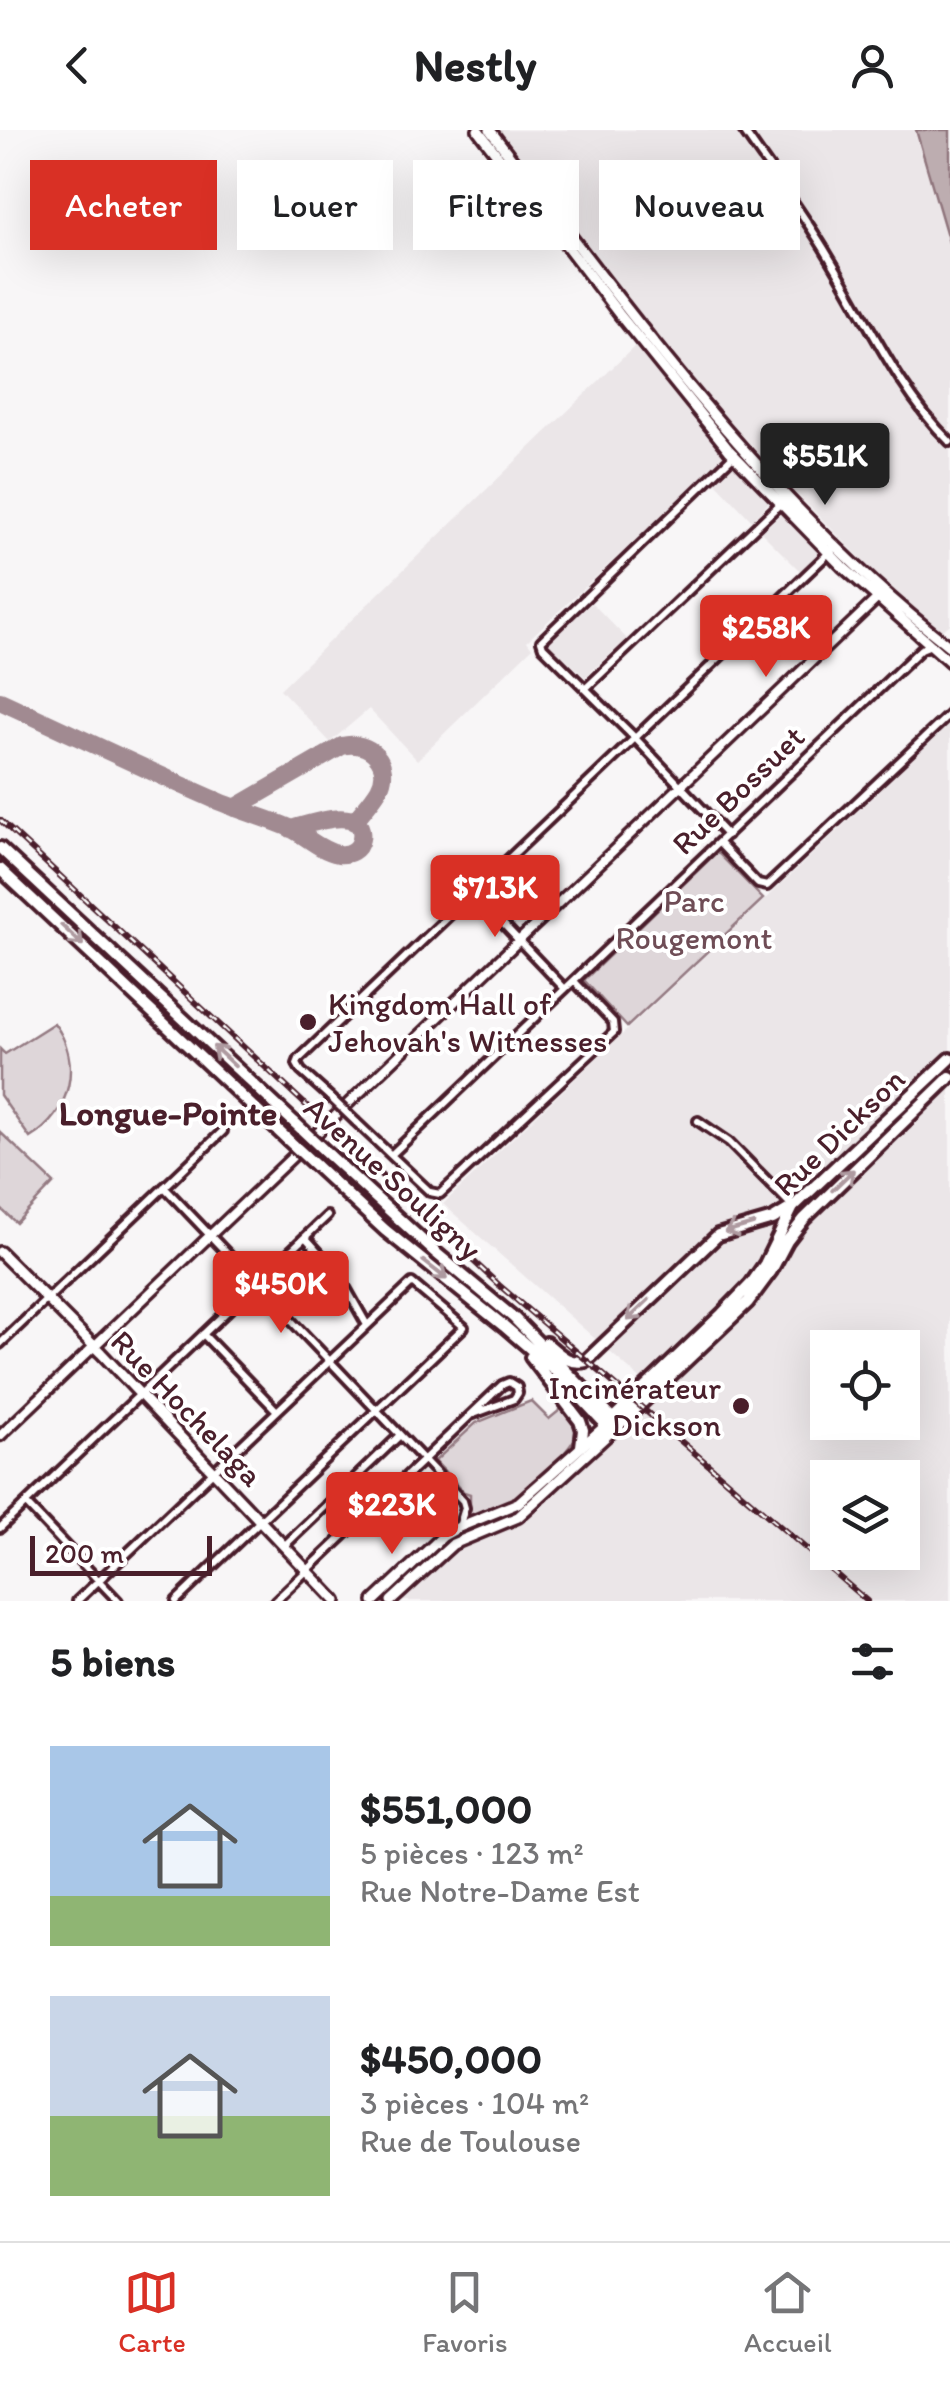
<!DOCTYPE html>
<html lang="fr">
<meta charset="utf-8">
<style>
:root{--surface:#fff;--page:#f2f2f2;--text:#202124;--muted:#757577;--line:#e0e0e0;--accent:#d93025}
body{margin:0;font-family:Itim,sans-serif;background:var(--page);color:var(--text);height:100vh;display:flex;flex-direction:column;font-size:38px;white-space:nowrap}
*{box-sizing:border-box;margin:0}
p{font-size:32px;color:var(--muted)}
.icon{flex:none;width:55px;height:55px;fill:none;stroke:currentColor;stroke-width:2;stroke-linecap:round;stroke-linejoin:round}
.map{position:relative;height:1471px;overflow:hidden}
.panel{display:flex;flex-direction:column;background:var(--surface);flex:1}
.panel>*{flex:none}
.guide{position:absolute;left:30px;top:30px;width:890px;height:90px;display:flex;gap:20px}
.controls{position:absolute;left:810px;top:1200px;display:grid;gap:20px}
.controls a{display:grid;place-items:center;width:110px;height:110px;border-radius:0px;background:var(--surface);box-shadow:0 10px 40px #0002;font-size:50px}
.scale{position:absolute;left:30px;bottom:25px;width:182px;box-sizing:border-box;padding-left:10px;border:5px solid #4a1f2b;border-top:0;font-size:28px;line-height:35px;white-space:nowrap;color:#4a1f2b;-webkit-text-stroke:8px #fff;paint-order:stroke}
.price{position:absolute;translate:-50% -85px;padding:0 22px;border-radius:10px;background:var(--accent);color:#fff;font-size:32px;line-height:65px;filter:drop-shadow(0 2px 5px #0008)}
.price::after{content:'';position:absolute;left:50%;top:60px;width:30px;height:22px;margin-left:-15px;background:inherit;clip-path:polygon(0 0,100% 0,50% 100%)}
.price.current{background:#222;color:#fff}
ul{padding:0;list-style:none}
li{display:flex;align-items:center;gap:30px;height:250px;padding:0 50px}
li span{display:grid;place-items:center;flex:none;width:280px;height:200px;border-radius:0px;color:#555}
li>.icon{margin-inline-start:auto}
span .icon{width:120px;height:120px;fill:#fffc;stroke-width:1}
li b{font-size:42px}
h2{display:flex;justify-content:space-between;align-items:center;height:120px;padding:0 50px;font-size:42px}
.chip{padding:0 35px;border-radius:0px;background:var(--surface);box-shadow:0 10px 40px #0002;font-size:35px;line-height:90px}
.chip.current{background:var(--accent);color:#fff}
header{display:flex;justify-content:space-between;align-items:center;height:130px;padding:0 50px;background:var(--surface);font-size:45px;font-weight:700}
.tabs{display:flex;justify-content:space-around;align-items:center;height:140px;border-top:2px solid var(--line);background:var(--surface);font-size:28px;color:var(--muted)}
.tabs a{display:grid;justify-items:center;gap:5px}
.tabs .current{color:var(--accent)}
.map>svg:first-child{display:block}
.built{fill:#ebe6e8;fill-rule:evenodd}
.green{fill:#ded6d9;stroke:#947a82;stroke-width:2.5}
.water{fill:#bdadb0;stroke:#8f747b;stroke-width:2.5}
.lines{fill:none;stroke-linecap:round;stroke-linejoin:round}
.taxiway{stroke:#a18a91;stroke-width:18}
.minor-casing{stroke:#4a1f2b;stroke-width:14}
.tertiary-casing{stroke:#4a1f2b;stroke-width:15}
.secondary-casing{stroke:#4a1f2b;stroke-width:16}
.primary-casing{stroke:#4a1f2b;stroke-width:18}
.trunk-casing{stroke:#4a1f2b;stroke-width:18}
.minor{stroke:#fff;stroke-width:6}
.tertiary{stroke:#fff;stroke-width:8}
.secondary{stroke:#fff;stroke-width:9}
.primary{stroke:#fff;stroke-width:10}
.trunk{stroke:#fff;stroke-width:10}
.rail-casing{stroke:#4a1f2b;stroke-width:6}
.rail{stroke:#fff;stroke-width:2.5;stroke-dasharray:8;stroke-linecap:butt}
.minor-bridge-casing{stroke:#4a1f2b;stroke-width:14;stroke-linecap:butt}
.trunk-bridge-casing{stroke:#4a1f2b;stroke-width:18;stroke-linecap:butt}
.minor-bridge{stroke:#fff;stroke-width:6}
.trunk-bridge{stroke:#fff;stroke-width:10}
.oneway{stroke:#ae9aa0}
.poi-dot{fill:#4a1f2b;stroke:#fff;stroke-width:4}
.labels{text-anchor:middle;stroke-width:8;stroke-linejoin:round;paint-order:stroke}
.street-label{font-size:32px;fill:#4a1f2b;stroke:#fff}
.park-label{font-size:32px;fill:#6f4d56;stroke:#fff}
.poi-label{font-size:32px;fill:#4a1f2b;stroke:#fff;text-anchor:start}
.neighbourhood-label{font-size:35px;font-weight:bold;fill:#4a1f2b;stroke:#fff}
</style>
<header><svg class="icon" aria-label="back" viewBox="0 0 24 24"><path d="M15 5l-7 7 7 7"/></svg>Nestly<svg class="icon" aria-label="person" viewBox="0 0 24 24"><circle cx="12" cy="8" r="4"/><path d="M4 21q1-7 8-7t8 7"/></svg></header>
<div class="map">
<svg width="950" height="1471" viewBox="0 0 950 1471">
<rect width="100%" height="100%" fill="#f8f6f7"/>
<filter id="ink" filterUnits="userSpaceOnUse"><feTurbulence type="fractalNoise" baseFrequency=".01" numOctaves="2"/><feDisplacementMap in="SourceGraphic" scale="20" xChannelSelector="R" yChannelSelector="G"/><feConvolveMatrix kernelMatrix="1 2 1 2 8 2 1 2 1" color-interpolation-filters="sRGB"/></filter>
<g filter="url(#ink)">
<path class="built" d="M492 0H914L950 118V494L947 497 940 501 888 456 794 361 721 282 578 113Z
M635 216 722 320 724 327 527 511 532 518 417 630 369 579 330 612 280 559Z
M733 336H737L770 371 752 391 716 353Z
M781 384 819 422 801 442 761 402Z
M592 473 627 509 585 547 550 514V510Z
M950 594V1471H391L446 1419 503 1395 654 1261 443 1074ZM828 1218H902V1292H828ZM828 1348H902V1422H828Z"/>
<path class="green" d="M716 723 719 724 763 769 627 897 584 850Z
M54 893C83 932 71 983 30 1008L0 965V919L5 924Z
M0 1002 54 1053 16 1093 0 1078Z
M531 1271 549 1289 566 1275C572 1284 581 1294 577 1306 560 1331 533 1360 506 1373 494 1379 480 1383 467 1387L470 1377V1364L464 1362 435 1331 476 1293Z"/>
<path class="water" d="M916 0H950V116Z"/>
<g class="lines">
<path class="taxiway" d="M0 571C70 603 140 637 211 668 237 680 265 687 290 698 306 706 321 721 338 724 349 725 359 721 361 709 367 672 307 695 291 699
M235 678 342 616C369 609 393 633 379 659 372 671 362 681 354 692"/>
<defs>
<path id="minor" d="M743 0C772 42 803 83 829 127 866 187 899 262 950 312
M586 558 781 373
M727 705 635 608 543 517 541 511 735 324
M719 713 758 754 767 756 950 584
M449 737 565 859
M330 967 301 941 297 934 299 929 836 416
M698 991 729 1012 793 1077
M356 992 430 1062 440 1064 614 902 613 892 574 851
M391 1025 921 519 931 515
M164 1057 463 1371 465 1378 459 1397
M305 1107 338 1144 367 1195
M203 1204 277 1281
M0 1214 223 1001
M26 1374 118 1471
M0 1398 327 1086
M284 1416 400 1305
M77 1471 412 1153 464 1197 176 1471
M275 1471 502 1255 509 1252 517 1257 518 1263 514 1269 471 1285"/>
<path id="tertiary" d="M0 1306 881 465"/>
<path id="secondary" d="M478 0 619 184 729 320 842 436 950 532
M490 0C630 183 767 374 950 517
M0 1122 101 1223 336 1471
M374 1471 443 1406 459 1397 518 1373 606 1295
M391 1471 453 1414 518 1387 612 1301"/>
<path id="primary" d="M608 1293 722 1184 751 1154 765 1134 793 1077 950 929
M613 1300 748 1172 771 1141 787 1111 804 1089 950 947"/>
<path id="trunk" d="M0 718 295 993
M0 739 287 1009
M329 1025 436 1123 514 1188 619 1295
M315 1035 385 1100 504 1196 555 1240 612 1301
M546 1213C559 1224 568 1235 586 1231L718 1105 773 1089 793 1077
M531 1227 580 1291 583 1300 581 1316"/>
</defs>
<use href="#minor" class="minor-casing"/>
<use href="#tertiary" class="tertiary-casing"/>
<use href="#secondary" class="secondary-casing"/>
<use href="#primary" class="primary-casing"/>
<use href="#trunk" class="trunk-casing"/>
<use href="#minor" class="minor"/>
<use href="#tertiary" class="tertiary"/>
<use href="#secondary" class="secondary"/>
<use href="#primary" class="primary"/>
<use href="#trunk" class="trunk"/>
<defs>
<path id="rail" d="M0 690 499 1155 867 1471"/>
</defs>
<use href="#rail" class="rail-casing"/>
<use href="#rail" class="rail"/>
<defs>
<path id="minor-bridge" d="M330 967 356 992"/>
<path id="trunk-bridge" d="M295 993 329 1025
M287 1009 315 1035"/>
</defs>
<use href="#minor-bridge" class="minor-bridge-casing"/>
<use href="#trunk-bridge" class="trunk-bridge-casing"/>
<use href="#minor-bridge" class="minor-bridge"/>
<use href="#trunk-bridge" class="trunk-bridge"/>
</g>
<defs><path id="oneway-shaft" d="M-6 0H5M1.5-3L5.5 0L1.5 3" fill="none" stroke-width="1.6" stroke-linecap="round" stroke-linejoin="round" transform="scale(2.5)"/></defs>
<g class="oneway">
<use href="#oneway-shaft" transform="translate(72 805) rotate(43)"/>
<use href="#oneway-shaft" transform="translate(224 926) rotate(-137)"/>
<use href="#oneway-shaft" transform="translate(843 1050) rotate(-44)"/>
<use href="#oneway-shaft" transform="translate(739 1098) rotate(164)"/>
<use href="#oneway-shaft" transform="translate(435 1140) rotate(38)"/>
<use href="#oneway-shaft" transform="translate(638 1180) rotate(136)"/>
</g>
</g>
<g class="poi-dot">
<circle cx="308" cy="892" r="10"/>
<circle cx="741" cy="1276" r="10"/>
</g>
<g class="labels">
<g class="street-label">
<text transform="translate(738 660) rotate(-44)" y="11">Rue Bossuet</text>
<text transform="translate(839 1002) rotate(-44)" y="11">Rue Dickson</text>
<text transform="translate(393 1048) rotate(42)" y="11">Avenue Souligny</text>
<text transform="translate(187 1278) rotate(46)" y="11">Rue Hochelaga</text>
</g>
<g class="park-label">
<text x="694" y="782">Parc<tspan x="694" dy="37">Rougemont</tspan></text>
</g>
<g class="poi-label">
<text x="328" y="885">Kingdom Hall of<tspan x="328" dy="37">Jehovah's Witnesses</tspan></text>
<text x="721" y="1269" text-anchor="end">Incinérateur<tspan x="721" dy="37">Dickson</tspan></text>
</g>
<g class="neighbourhood-label">
<text x="168" y="995">Longue-Pointe</text>
</g>
</g>
</svg>
<div class="controls">
<a><svg class="icon" aria-label="locate" viewBox="0 0 24 24"><circle cx="12" cy="12" r="6"/><path d="M12 2v4M12 18v4M2 12h4M18 12h4"/></svg></a>
<a><svg class="icon" aria-label="layers" viewBox="0 0 24 24"><path d="M12 4l9 5-9 5-9-5zM3 14l9 5 9-5"/></svg></a>
</div>
<div class="scale">200 m</div>
<b class="price current" style="left:825px;top:378px">$551K</b>
<b class="price" style="left:766px;top:550px">$258K</b>
<b class="price" style="left:495px;top:810px">$713K</b>
<b class="price" style="left:281px;top:1206px">$450K</b>
<b class="price" style="left:392px;top:1427px">$223K</b>
<div class="guide">
<a class="chip current">Acheter</a>
<a class="chip">Louer</a>
<a class="chip">Filtres</a>
<a class="chip">Nouveau</a>
</div>
</div>
<section class="panel">
<h2>5 biens<svg class="icon" aria-label="filters" viewBox="0 0 24 24"><path d="M4 7h16M4 17h16"/><circle cx="9" cy="7" r="2"/><circle cx="15" cy="17" r="2"/></svg></h2>
<ul>
<li><span style="background:linear-gradient(#a9c7e8 75%,#8fb573 0)"><svg class="icon" aria-label="home" viewBox="0 0 24 24"><path d="M3 11l9-7 9 7M6 9v11h12V9"/></svg></span><div><b>$551,000</b><p>5 pièces · 123 m²</p><p>Rue Notre-Dame Est</p></div></li>
<li><span style="background:linear-gradient(#c9d6e8 60%,#8fb573 0)"><svg class="icon" aria-label="home" viewBox="0 0 24 24"><path d="M3 11l9-7 9 7M6 9v11h12V9"/></svg></span><div><b>$450,000</b><p>3 pièces · 104 m²</p><p>Rue de Toulouse</p></div></li>
</ul>
</section>
<nav class="tabs">
<a class="current"><svg class="icon" aria-label="map" viewBox="0 0 24 24"><path d="M3 6l6-2 6 2 6-2v14l-6 2-6-2-6 2zM9 4v14M15 6v14"/></svg>Carte</a>
<a><svg class="icon" aria-label="saved" viewBox="0 0 24 24"><path d="M7 4h10v16l-5-4-5 4z"/></svg>Favoris</a>
<a><svg class="icon" aria-label="home" viewBox="0 0 24 24"><path d="M3 11l9-7 9 7M6 9v11h12V9"/></svg>Accueil</a>
</nav>
